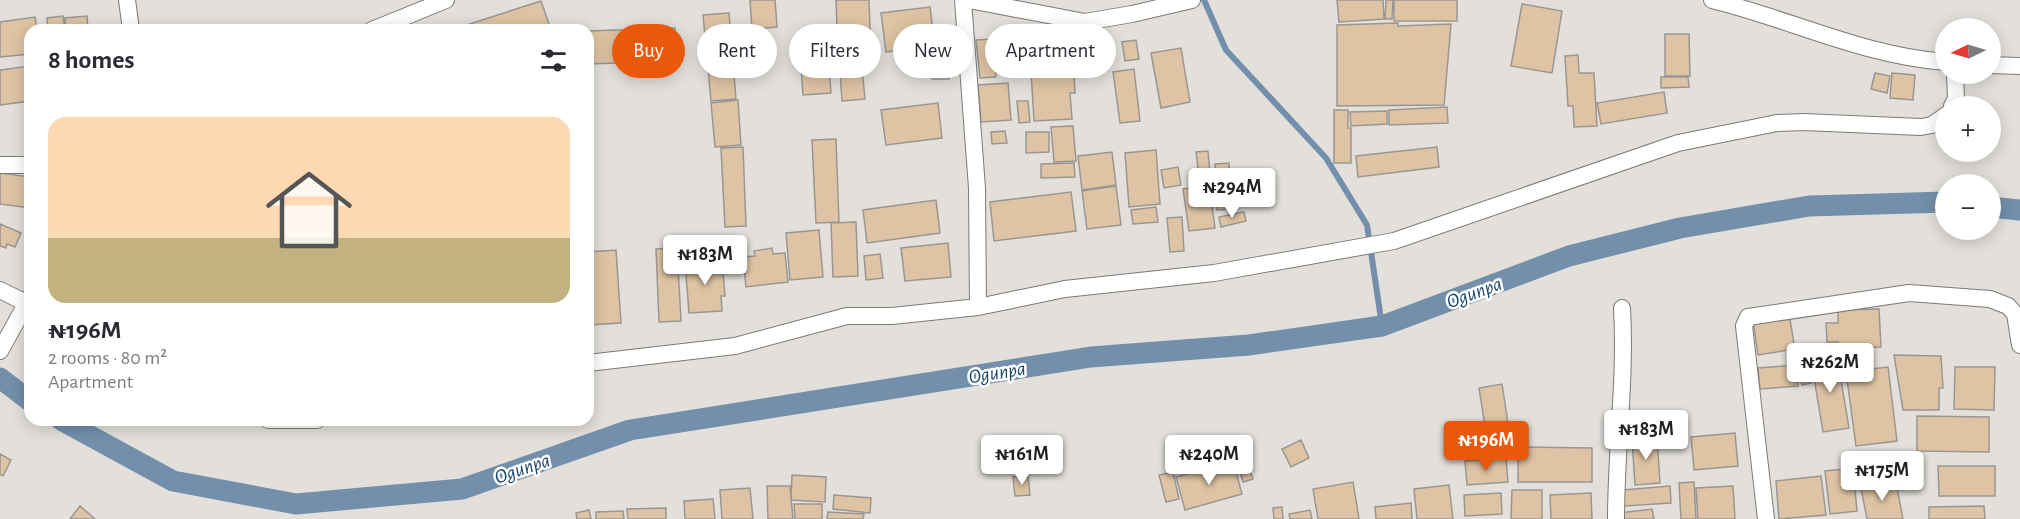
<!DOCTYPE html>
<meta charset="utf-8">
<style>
:root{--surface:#fff;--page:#f2f2f3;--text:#2b2b33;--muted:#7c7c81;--accent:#ea580c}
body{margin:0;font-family:"Alegreya Sans",sans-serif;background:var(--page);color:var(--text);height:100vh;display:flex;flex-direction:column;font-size:22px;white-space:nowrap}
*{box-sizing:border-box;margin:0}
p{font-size:20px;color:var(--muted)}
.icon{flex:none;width:33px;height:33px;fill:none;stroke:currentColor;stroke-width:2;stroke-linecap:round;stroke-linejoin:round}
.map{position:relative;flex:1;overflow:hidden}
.side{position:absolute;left:24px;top:24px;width:570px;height:402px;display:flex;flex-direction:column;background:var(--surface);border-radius:18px;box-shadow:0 3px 15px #0003}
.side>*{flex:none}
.banner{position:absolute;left:612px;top:24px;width:570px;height:54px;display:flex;gap:12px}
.needle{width:39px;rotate:265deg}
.buttons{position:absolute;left:1935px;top:18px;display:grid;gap:12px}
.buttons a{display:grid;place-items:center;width:66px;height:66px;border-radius:50%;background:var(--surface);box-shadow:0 3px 15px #0003;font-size:30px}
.price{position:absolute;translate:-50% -51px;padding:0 14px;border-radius:6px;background:#fff;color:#222;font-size:20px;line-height:39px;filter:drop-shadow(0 2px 3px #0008)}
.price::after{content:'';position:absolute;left:50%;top:36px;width:18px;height:14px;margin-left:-9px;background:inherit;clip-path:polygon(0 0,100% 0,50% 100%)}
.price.on{background:var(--accent);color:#fff}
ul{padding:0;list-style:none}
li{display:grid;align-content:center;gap:12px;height:318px;padding:0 24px}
li span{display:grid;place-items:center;height:186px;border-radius:18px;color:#555}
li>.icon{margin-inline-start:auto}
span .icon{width:108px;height:108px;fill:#fffc;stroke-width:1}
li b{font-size:26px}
h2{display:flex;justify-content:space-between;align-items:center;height:72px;padding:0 24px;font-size:26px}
.chip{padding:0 21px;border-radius:27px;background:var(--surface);box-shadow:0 3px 15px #0003;font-size:21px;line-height:54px}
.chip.on{background:var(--accent);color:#fff}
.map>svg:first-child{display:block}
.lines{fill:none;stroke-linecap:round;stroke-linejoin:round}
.stream{stroke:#738fab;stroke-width:6}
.canal{stroke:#738fab;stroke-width:21}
.building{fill:#dec4a4;stroke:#9a9692;stroke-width:1.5}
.minor-casing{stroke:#7d7975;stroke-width:18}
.minor{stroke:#fff;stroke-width:16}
.labels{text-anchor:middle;stroke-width:5;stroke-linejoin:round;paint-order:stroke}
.water-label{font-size:20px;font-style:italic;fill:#18466d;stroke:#fff}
</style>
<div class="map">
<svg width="2020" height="519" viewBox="0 0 2020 519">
<rect width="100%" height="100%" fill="#e3e0db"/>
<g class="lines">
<path class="stream" d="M1204 0 1226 50 1326 158 1367 225 1382 326"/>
<path class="canal" d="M1990 207 2020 210
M0 378 30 401
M61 420 173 481 296 504 462 489 630 430 1091 357 1249 345 1382 326 1569 256 1680 228 1809 206 1946 202"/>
</g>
<path class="building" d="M750 0H775L777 27 752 29Z
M836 0H869L871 54 838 55Z
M1337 0H1383L1384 19 1339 22Z
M1386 0H1393L1392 19H1385Z
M1394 0H1457V21H1394Z
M541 1 551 30H451Z
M1522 4 1562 11 1552 73 1511 66Z
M930 7 935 46 886 52 881 13Z
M729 13 736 99 711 101 703 15Z
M63 16 65 30H48L47 18Z
M87 16 88 30H66L65 18Z
M35 17 37 30H30V54L0 57V22Z
M1398 23V26L1451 24 1444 105 1337 106V25Z
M1027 26H1035V40H1028Z
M675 28 676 61 588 64V31Z
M1665 34H1689L1690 76H1665Z
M993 39 996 77 980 78 976 40Z
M1136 40 1139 59 1125 61 1122 42Z
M1181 48 1190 102 1161 108 1151 53Z
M828 51 831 93 803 95 800 53Z
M1073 52 1075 93H1070L1072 119 1034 121 1030 54Z
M1578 55 1579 73H1594L1597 126 1574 127 1573 106H1568L1565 56Z
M931 65H948L949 79H932Z
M30 66V101L0 105V70Z
M862 68 865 99 842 101 840 69Z
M1134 69 1140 121 1120 123 1113 72Z
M1875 73 1890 76 1887 93 1871 89Z
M1892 73 1915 75 1913 100 1890 98Z
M1661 77H1688L1689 87 1661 88Z
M1008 83 1011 120 981 122 978 85Z
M1664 92 1667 113 1601 124 1597 103Z
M738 100 741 145 715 147 711 103Z
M1017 101H1028L1030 122 1019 123Z
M938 103 942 138 886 145 881 110Z
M1447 107 1448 123 1389 125V110Z
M1334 110H1348V128H1351V163H1334Z
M1387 111V124L1351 126 1350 112Z
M1073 126 1076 161 1054 162 1051 127Z
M588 128H591L592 161H588Z
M1005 131 1007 143 992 144 991 132Z
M1026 132H1049V152L1026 153Z
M836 139 839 222 816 223 812 140Z
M743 147 746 226 725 227 721 148Z
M1437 147 1439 167 1358 177 1356 156Z
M1156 150 1160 204 1129 207 1125 153Z
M1208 151 1210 174 1199 176 1196 152Z
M1112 152 1116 185 1082 190 1078 156Z
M1074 163 1075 177 1041 178V164Z
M1229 163 1231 209 1217 210 1215 164Z
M1178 167 1181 185 1164 188 1161 170Z
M0 173 30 177V208L0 204Z
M1209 185 1215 228 1189 231 1183 189Z
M1116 186 1121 225 1087 229 1082 191Z
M1071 192 1076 231 994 241 990 202Z
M588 197H590L591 232H588Z
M936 200 940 233 867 243 863 210Z
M1156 207 1158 222 1133 224 1131 210Z
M1244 212 1246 221 1221 227 1219 217Z
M1182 217 1184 251 1170 252 1167 218Z
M856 222 858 276 833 277 831 223Z
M0 224 21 233 15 247 7 244 6 248 0 246Z
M819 230 823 277 790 280 786 233Z
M948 243 951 277 905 281 901 248Z
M677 248 681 321 659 322 656 249Z
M772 248 773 254 785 253 788 282 746 287 743 257 755 256 754 251Z
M616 250 621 323 588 325V252Z
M880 254 883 278 866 280 864 256Z
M722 259 725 296H721L722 311 689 313 685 262Z
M1879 309 1881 347 1857 348 1858 345 1838 346V342H1827L1826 323H1838V310Z
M1789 314 1795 349 1758 355 1753 320Z
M1806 355 1811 383 1802 385 1796 356Z
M1894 355 1941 356 1943 388H1939V410H1903Z
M1837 356 1849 428 1823 432 1811 360Z
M1796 365 1798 386 1760 389 1758 368Z
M1888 367 1897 441 1856 446 1846 372Z
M1955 367H1995L1994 410 1954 409Z
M1502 384 1509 430 1486 433 1479 388Z
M1917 416 1989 417V452L1917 451Z
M1735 433 1738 466 1694 470 1691 437Z
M1657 437 1660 483 1635 485 1632 439Z
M1301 440 1309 458 1291 467 1282 449Z
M1518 447 1592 448V482H1518Z
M0 454 11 460 3 476 0 474Z
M1506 458 1508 482 1467 485 1465 461Z
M1233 461 1242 494 1185 510 1176 477Z
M1938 466H1995V496H1939Z
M1853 468 1857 511 1830 514 1825 471Z
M1249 469 1253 479 1243 482 1240 471Z
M1173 472 1179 499 1166 502 1159 475Z
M792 475 826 477 825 502 791 500Z
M1028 476 1030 495 1015 496 1013 477Z
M1821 476 1826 515 1779 519 1776 481Z
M1353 482 1359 519H1318L1313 489Z
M1694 482 1696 519H1681L1679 483Z
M1896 482 1903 519H1867L1861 488Z
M1449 485 1453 519H1417L1414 489Z
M767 486H790L793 519H768Z
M1670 486 1671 503 1624 506 1623 490Z
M1733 486 1735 519H1698L1696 488Z
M750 488 753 519H722L720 490Z
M1512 490H1542V519H1511Z
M1501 493 1502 514 1465 516 1464 495Z
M1591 493 1592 519H1551L1550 495Z
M834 495 871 498 870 513 833 509Z
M713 499 715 519H685L684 501Z
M1411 503 1412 519H1376L1375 507Z
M794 504H822V519H795Z
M80 506 95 519H70Z
M1984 506 1985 519H1929V507Z
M1282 507 1283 519H1274L1273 508Z
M666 508V519H628L627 509Z
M1652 509 1654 519H1620V513Z
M589 510 591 519H577L576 513Z
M1310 510 1312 519H1290L1289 514Z
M623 511 624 519H596V512Z
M828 512 864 514 863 519H827Z"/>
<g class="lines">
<defs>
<path id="minor" d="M127 0 131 30
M963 0 977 188 978 307
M969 0 1085 22 1132 14 1192 0
M1712 0C1790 19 1864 56 1946 62
M372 30 446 0
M1990 65 2020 66
M1952 106 1956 99 1955 74
M0 165H30
M0 290 30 305
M0 351 30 297
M588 363 735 346 847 316H892L978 307 1065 289 1214 273 1394 241 1678 143 1777 123 1804 122 1921 127 1932 125 1946 115
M268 420H317
M1616 519C1616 449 1626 379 1622 308
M1766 519 1744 326 1748 317 1909 293 1990 299 2008 306 2015 314 2020 345"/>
</defs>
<use href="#minor" class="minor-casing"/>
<use href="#minor" class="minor"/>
</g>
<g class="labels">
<g class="water-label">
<text transform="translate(1474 292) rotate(-20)" y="7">Ogunpa</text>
<text transform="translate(997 372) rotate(-9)" y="7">Ogunpa</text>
<text transform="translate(522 468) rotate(-19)" y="7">Ogunpa</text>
</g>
</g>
</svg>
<div class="buttons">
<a><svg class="needle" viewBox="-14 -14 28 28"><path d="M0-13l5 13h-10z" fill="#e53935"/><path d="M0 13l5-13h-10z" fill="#7c7c81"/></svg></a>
<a>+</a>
<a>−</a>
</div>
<b class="price" style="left:1232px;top:219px">₦294M</b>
<b class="price" style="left:705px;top:286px">₦183M</b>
<b class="price" style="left:1830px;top:394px">₦262M</b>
<b class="price" style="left:1646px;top:461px">₦183M</b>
<b class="price on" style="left:1486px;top:472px">₦196M</b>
<b class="price" style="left:1022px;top:486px">₦161M</b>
<b class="price" style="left:1209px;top:486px">₦240M</b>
<b class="price" style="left:1882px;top:502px">₦175M</b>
<div class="banner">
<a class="chip on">Buy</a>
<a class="chip">Rent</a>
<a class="chip">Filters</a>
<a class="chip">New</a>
<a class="chip">Apartment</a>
</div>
<section class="side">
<h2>8 homes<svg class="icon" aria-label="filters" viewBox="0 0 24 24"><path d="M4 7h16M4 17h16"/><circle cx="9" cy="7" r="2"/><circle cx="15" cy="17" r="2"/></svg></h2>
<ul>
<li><span style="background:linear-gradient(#ffd9b3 65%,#c2b280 0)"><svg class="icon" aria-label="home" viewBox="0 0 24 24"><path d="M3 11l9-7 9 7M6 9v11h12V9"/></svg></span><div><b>₦196M</b><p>2 rooms · 80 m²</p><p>Apartment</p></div></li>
</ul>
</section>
</div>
